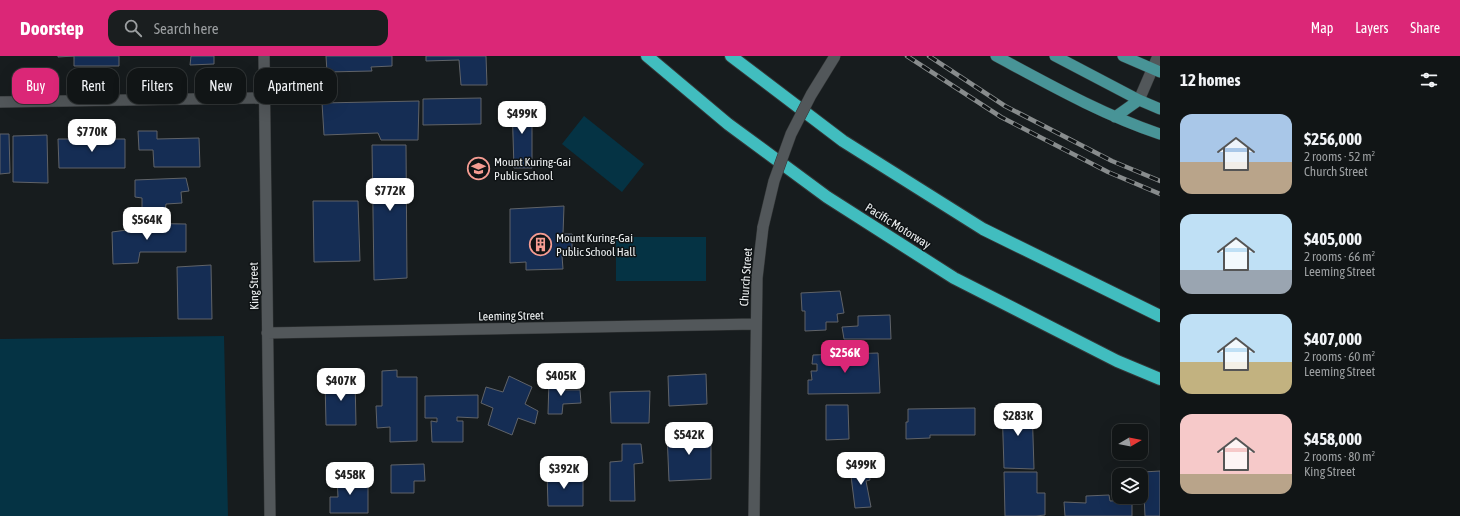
<!DOCTYPE html>
<meta charset="utf-8">
<style>
:root{--surface:#111516;--page:#1a1e1f;--text:#f1f3f6;--muted:#9c9fa1;--line:#303435;--accent:#db2777}
body{margin:0;font-family:"Asap Condensed",sans-serif;background:var(--page);color:var(--text);height:100vh;display:flex;flex-direction:column;font-size:15px;white-space:nowrap}
*{box-sizing:border-box;margin:0}
p{font-size:13px;color:var(--muted)}
.icon{flex:none;width:22px;height:22px;fill:none;stroke:currentColor;stroke-width:2;stroke-linecap:round;stroke-linejoin:round}
.map{position:relative;flex:1;overflow:hidden}
.details{display:flex;flex-direction:column;background:var(--surface);width:300px}
.details>*{flex:none}
.guide{position:absolute;left:12px;top:12px;width:380px;height:36px;display:flex;gap:8px}
.needle{width:26px;rotate:80deg}
.fabs{position:absolute;left:1112px;top:368px;display:grid;gap:8px}
.fabs a{display:grid;place-items:center;width:36px;height:36px;border-radius:8px;background:var(--surface);box-shadow:0 4px 16px #0002,0 0 0 1px var(--line);font-size:20px}
.price{position:absolute;translate:-50% -34px;padding:0 9px;border-radius:8px;background:#fff;color:#222;font-size:13px;line-height:26px;filter:drop-shadow(0 1px 2px #0008)}
.price::after{content:'';position:absolute;left:50%;top:24px;width:12px;height:9px;margin-left:-6px;background:inherit;clip-path:polygon(0 0,100% 0,50% 100%)}
.price.current{background:var(--accent);color:#fff}
ul{padding:0;list-style:none}
li{display:flex;align-items:center;gap:12px;height:100px;padding:0 20px}
li span{display:grid;place-items:center;flex:none;width:112px;height:80px;border-radius:12px;color:#555}
li>.icon{margin-inline-start:auto}
span .icon{width:48px;height:48px;fill:#fffc;stroke-width:1}
li b{font-size:17px}
h2{display:flex;justify-content:space-between;align-items:center;height:48px;padding:0 20px;font-size:17px}
.tag{padding:0 14px;border-radius:12px;background:var(--surface);box-shadow:0 4px 16px #0002,0 0 0 1px var(--line);font-size:14px;line-height:36px}
.tag.current{background:var(--accent);color:#fff}
header{display:flex;align-items:center;gap:24px;box-sizing:border-box;height:56px;padding:0 20px;background:var(--accent);color:#fff}
header strong{font-size:19px}
nav{display:flex;gap:22px;margin-inline-start:auto;font-size:14px}
.search{width:280px;height:36px;background:var(--page);display:flex;align-items:center;gap:10px;box-sizing:border-box;padding:0 14px;border-radius:12px;color:var(--muted);font-size:15px}
main{display:flex;flex:1;min-height:0}
.map>svg:first-child{display:block}
.green{fill:#053344}
.building{fill:#152d54;stroke:#606368}
.lines{fill:none;stroke-linecap:round;stroke-linejoin:round}
.minor-casing{stroke:#333637;stroke-width:12}
.primary-casing{stroke:#333637;stroke-width:12}
.motorway-casing{stroke:#333637;stroke-width:14}
.minor{stroke:#52575a;stroke-width:11}
.primary{stroke:#489497;stroke-width:11}
.motorway{stroke:#41bdbf;stroke-width:12}
.rail-casing{stroke:#888c8d;stroke-width:4.5}
.rail{stroke:#0f1315;stroke-width:3;stroke-dasharray:9;stroke-linecap:butt}
.minor-bridge-casing{stroke:#333637;stroke-width:12;stroke-linecap:butt}
.minor-bridge{stroke:#52575a;stroke-width:11}
.labels{text-anchor:middle;stroke-width:3;stroke-linejoin:round;paint-order:stroke}
.poi-label{font-size:12px;fill:#eef1f2;stroke:#0f1315;text-anchor:start}
.street-label{font-size:12px;fill:#eef1f2;stroke:#0f1315}
</style>
<header>
<strong>Doorstep</strong>
<div class="search"><svg class="icon" aria-label="search" viewBox="0 0 24 24"><circle cx="10" cy="10" r="6"/><path d="M15 15l6 6"/></svg>Search here</div>
<nav><a>Map</a><a>Layers</a><a>Share</a></nav>
</header>
<main>
<div class="map">
<svg width="1160" height="460" viewBox="0 0 1160 460">
<rect width="100%" height="100%" fill="#171c1e"/>
<path class="green" d="M584 60 644 108 622 136 562 88Z
M616 181H706V225H616Z
M224 280 228 460H0V283Z"/>
<path class="building" d="M58 0H119V10H74V0L58 1Z
M191 0H214V8L190 9Z
M326 0H392V10L371 11 372 15 327 16Z
M426 0H486L487 29H461L459 4 426 5Z
M481 42V68L423 69V43Z
M419 45 418 84H381L378 77 324 79 322 47Z
M512 48H532V112H514Z
M138 75H157V83L199 82 200 111H154L153 94H139Z
M0 78H9L10 117 0 118Z
M47 79 48 127 13 126V80Z
M58 83H125V112H59Z
M372 89H406L407 222 374 224Z
M186 122 189 135 181 136 182 147 166 148 164 163H142V142L135 141V124Z
M313 145H358L360 205 314 206Z
M564 150 563 178H572V201L562 200 563 213 526 214V206L510 207V153Z
M125 167 186 168V196H140L138 207 113 208 112 176 127 174Z
M211 209 212 263H178L177 211Z
M840 235 844 257 837 258 838 266H826V274L805 275V255H802L801 237Z
M890 259 891 283H844L842 271 858 270V260Z
M878 297 880 337 808 338V324H812L811 315H817V308H812L813 299Z
M397 314V321H417V385L390 386V371L377 372 376 350H382V315Z
M706 318 707 348 669 350 668 320Z
M509 320 532 331 525 348 538 355 535 368 518 362 512 379 488 369 493 352 481 347 486 331 503 336Z
M355 322 356 369H326L325 323Z
M549 324H562V334H580L581 347 563 348 562 358H548Z
M650 335 649 367H611L610 336Z
M478 339V362L457 361V365H463V386H432L431 365 437 366V362H425V340Z
M826 349H848L849 383 826 384Z
M1032 349 1034 413 1004 412 1002 350Z
M975 352V379H930V382L906 383V366H908V353Z
M711 375V423L669 425 667 377Z
M622 388H641L643 407 634 408 635 445H610V406L622 405Z
M424 408 425 425H414V437H391V409Z
M869 410 870 424 866 425 871 451 855 452 850 412Z
M1160 415V460H1145L1143 416Z
M547 416H570V425H583V450H548Z
M1004 416H1037V437H1045V459L1036 460H1005Z
M337 421H364V429H368V457H330V441H338Z
M1109 439 1110 445 1132 444V460H1065L1064 446 1086 447V440Z"/>
<g class="lines">
<defs>
<path id="minor" d="M264 0 270 460
M1139 44 1158 0
M0 46 264 42
M267 277 756 268
M754 460 757 222 763 171"/>
<path id="primary" d="M996 0C1050 29 1103 59 1160 78
M1055 0 1139 44 1160 53
M1123 0 1160 16
M1115 61 1139 44"/>
<path id="motorway" d="M647 0 728 68 827 141 954 222 1117 305 1160 323
M731 0 843 85 983 173 1160 260"/>
</defs>
<use href="#minor" class="minor-casing"/>
<use href="#primary" class="primary-casing"/>
<use href="#motorway" class="motorway-casing"/>
<use href="#minor" class="minor"/>
<use href="#primary" class="primary"/>
<use href="#motorway" class="motorway"/>
<defs>
<path id="rail" d="M907 0 1001 61 1108 116 1160 138
M929 0 1005 50 1112 105 1160 125"/>
</defs>
<use href="#rail" class="rail-casing"/>
<use href="#rail" class="rail"/>
<defs>
<path id="minor-bridge" d="M763 171 774 125 791 78 811 39 835 0"/>
</defs>
<use href="#minor-bridge" class="minor-bridge-casing"/>
<use href="#minor-bridge" class="minor-bridge"/>
</g>
<defs>
<symbol id="school-ring" viewBox="-11 -11 22 22"><circle r="9.5" fill="#0f1315" stroke="#f59c92" stroke-width="1.5"/><path d="M0-5L7-2L0 1L-7-2ZM-4 1L0 2.5L4 1V4Q0 6-4 4Z" fill="#f59c92"/></symbol>
<symbol id="building-ring" viewBox="-11 -11 22 22"><circle r="9.5" fill="#0f1315" stroke="#f59c92" stroke-width="1.5"/><path d="M-4-6H4V6H1V3H-1V6H-4ZM-2.5-4.3h1.7v1.8h-1.7ZM.8-4.3h1.7v1.8H.8ZM-2.5-1h1.7V.8h-1.7ZM.8-1h1.7V.8H.8Z" fill="#f59c92"/></symbol>
</defs>
<g fill-rule="evenodd">
<use href="#school-ring" x="466" y="100" width="25" height="25"/>
<use href="#building-ring" x="528" y="176" width="25" height="25"/>
</g>
<g class="labels">
<g class="poi-label">
<text x="494" y="110">Mount Kuring-Gai<tspan x="494" dy="14">Public School</tspan></text>
<text x="556" y="186">Mount Kuring-Gai<tspan x="556" dy="14">Public School Hall</tspan></text>
</g>
<g class="street-label">
<text transform="translate(898 170) rotate(32)" y="4">Pacific Motorway</text>
<text transform="translate(746 221) rotate(-86)" y="4">Church Street</text>
<text transform="translate(254 230) rotate(-91)" y="4">King Street</text>
<text transform="translate(511 260) rotate(-1)" y="4">Leeming Street</text>
</g>
</g>
</svg>
<div class="fabs">
<a><svg class="needle" viewBox="-14 -14 28 28"><path d="M0-13l5 13h-10z" fill="#e53935"/><path d="M0 13l5-13h-10z" fill="#9c9fa1"/></svg></a>
<a><svg class="icon" aria-label="layers" viewBox="0 0 24 24"><path d="M12 4l9 5-9 5-9-5zM3 14l9 5 9-5"/></svg></a>
</div>
<b class="price" style="left:522px;top:79px">$499K</b>
<b class="price" style="left:92px;top:97px">$770K</b>
<b class="price" style="left:390px;top:156px">$772K</b>
<b class="price" style="left:147px;top:185px">$564K</b>
<b class="price current" style="left:845px;top:318px">$256K</b>
<b class="price" style="left:561px;top:341px">$405K</b>
<b class="price" style="left:341px;top:346px">$407K</b>
<b class="price" style="left:1018px;top:381px">$283K</b>
<b class="price" style="left:689px;top:400px">$542K</b>
<b class="price" style="left:861px;top:430px">$499K</b>
<b class="price" style="left:564px;top:434px">$392K</b>
<b class="price" style="left:350px;top:440px">$458K</b>
<div class="guide">
<a class="tag current">Buy</a>
<a class="tag">Rent</a>
<a class="tag">Filters</a>
<a class="tag">New</a>
<a class="tag">Apartment</a>
</div>
</div>
<section class="details">
<h2>12 homes<svg class="icon" aria-label="filters" viewBox="0 0 24 24"><path d="M4 7h16M4 17h16"/><circle cx="9" cy="7" r="2"/><circle cx="15" cy="17" r="2"/></svg></h2>
<ul>
<li><span style="background:linear-gradient(#a9c7e8 60%,#b9a48a 0)"><svg class="icon" aria-label="home" viewBox="0 0 24 24"><path d="M3 11l9-7 9 7M6 9v11h12V9"/></svg></span><div><b>$256,000</b><p>2 rooms · 52 m²</p><p>Church Street</p></div></li>
<li><span style="background:linear-gradient(#bfe0f5 70%,#9aa5b1 0)"><svg class="icon" aria-label="home" viewBox="0 0 24 24"><path d="M3 11l9-7 9 7M6 9v11h12V9"/></svg></span><div><b>$405,000</b><p>2 rooms · 66 m²</p><p>Leeming Street</p></div></li>
<li><span style="background:linear-gradient(#bfe0f5 60%,#c2b280 0)"><svg class="icon" aria-label="home" viewBox="0 0 24 24"><path d="M3 11l9-7 9 7M6 9v11h12V9"/></svg></span><div><b>$407,000</b><p>2 rooms · 60 m²</p><p>Leeming Street</p></div></li>
<li><span style="background:linear-gradient(#f6c9c9 75%,#b9a48a 0)"><svg class="icon" aria-label="home" viewBox="0 0 24 24"><path d="M3 11l9-7 9 7M6 9v11h12V9"/></svg></span><div><b>$458,000</b><p>2 rooms · 80 m²</p><p>King Street</p></div></li>
</ul>
</section>
</main>
